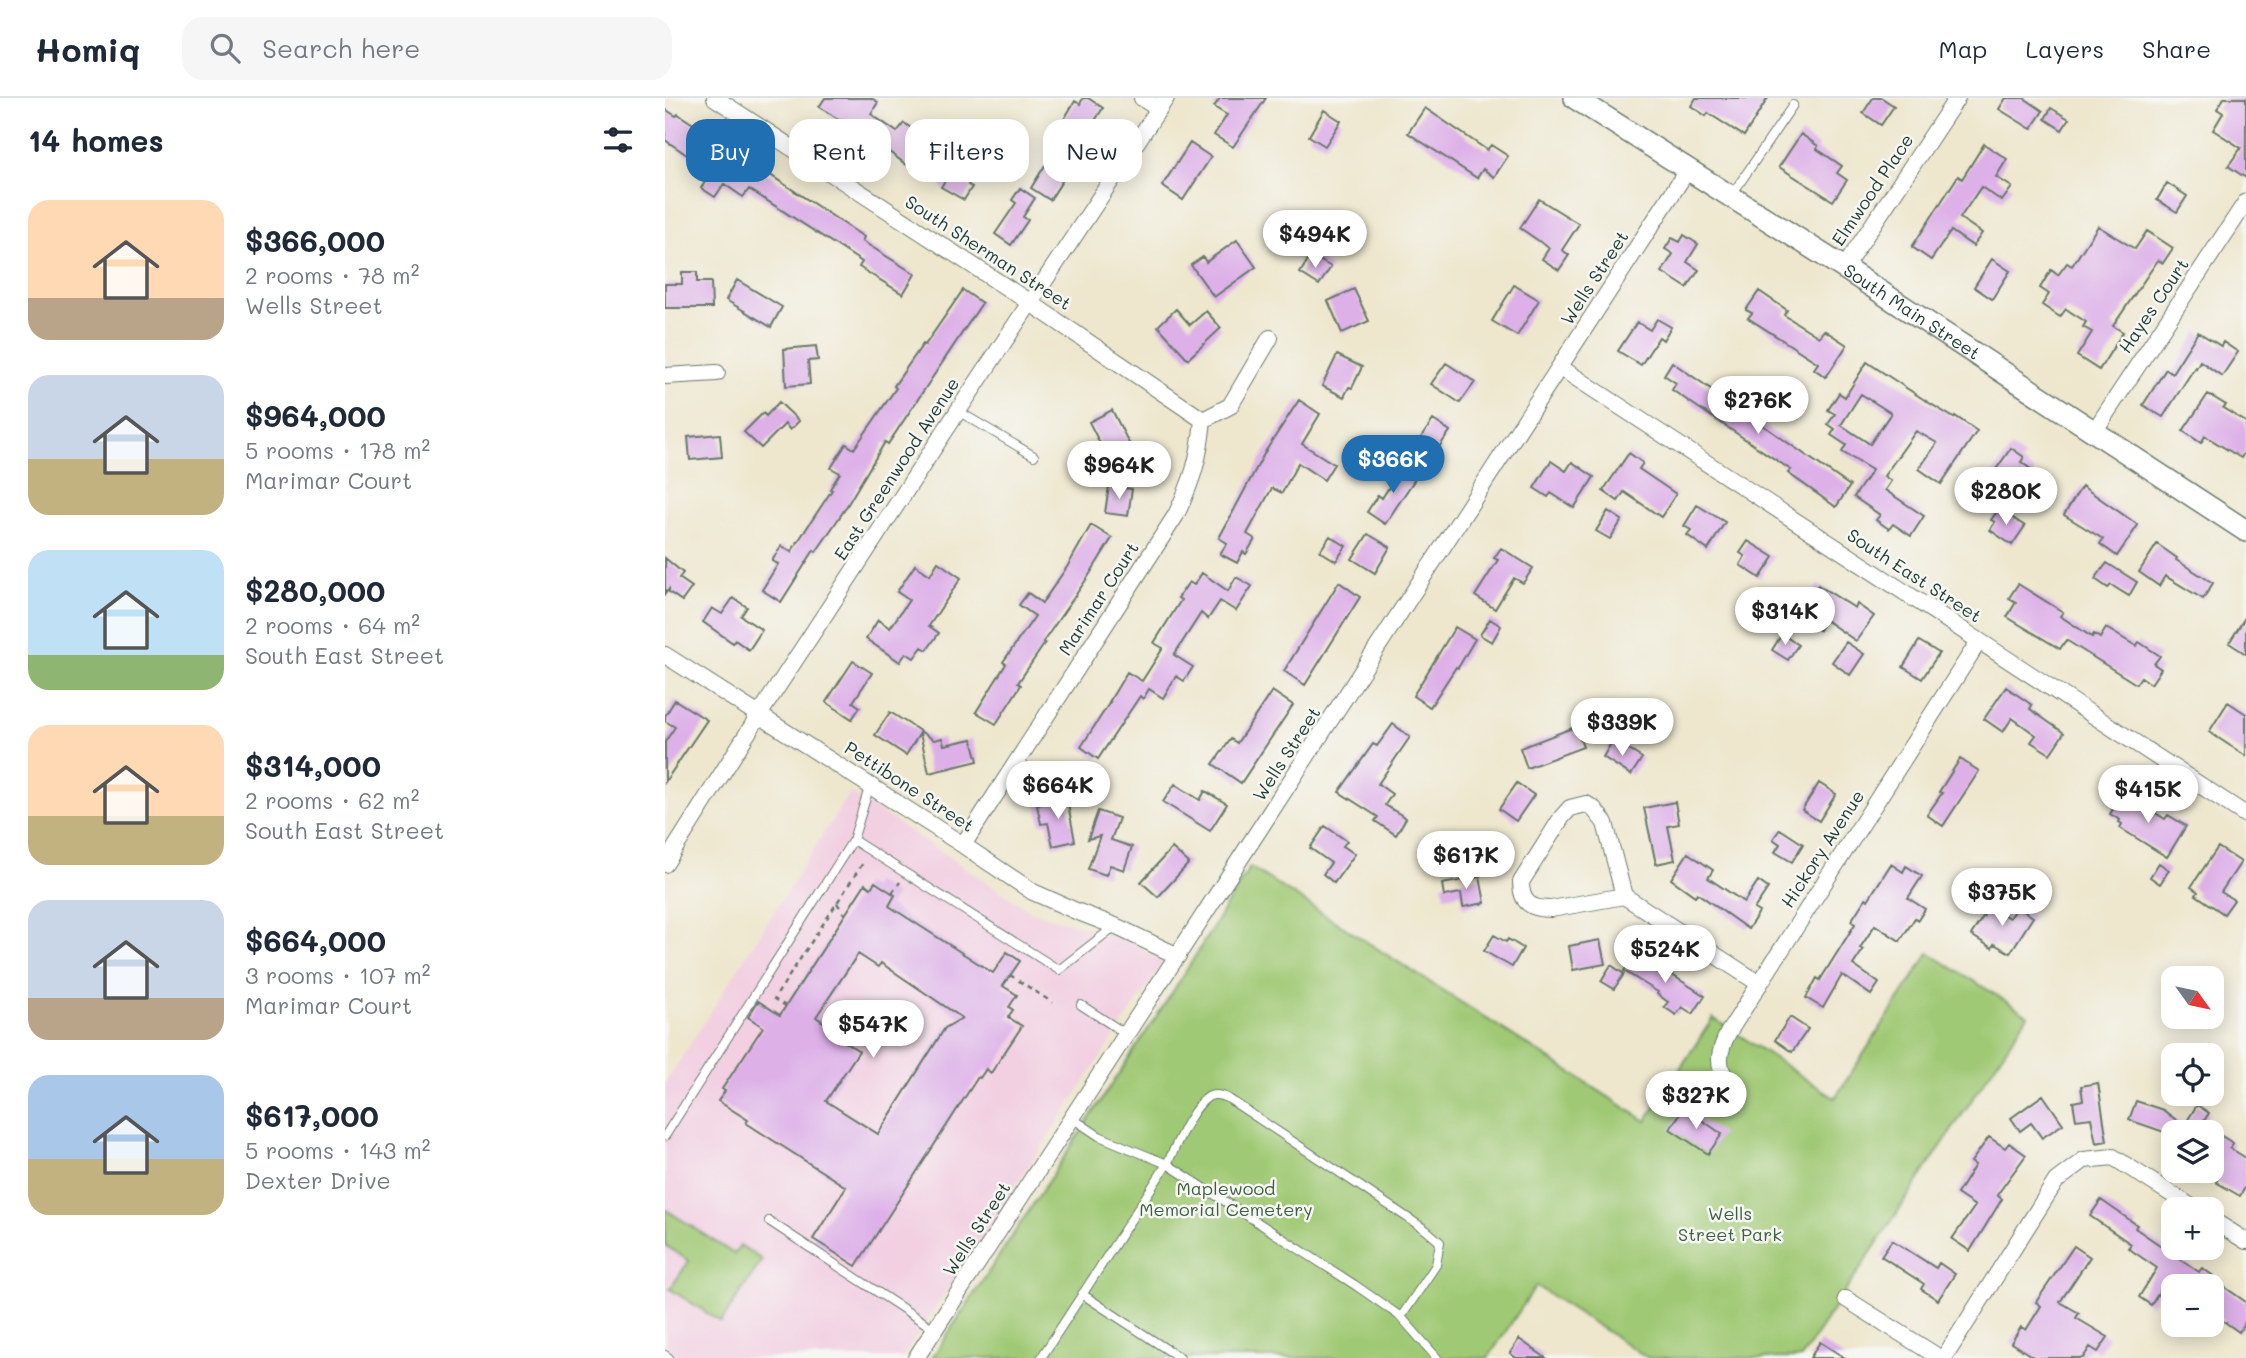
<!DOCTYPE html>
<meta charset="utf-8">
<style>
:root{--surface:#fff;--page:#f6f6f7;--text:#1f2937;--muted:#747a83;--line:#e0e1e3;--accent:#1f6fb2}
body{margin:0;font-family:Mali,sans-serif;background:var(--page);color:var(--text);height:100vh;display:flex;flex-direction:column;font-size:26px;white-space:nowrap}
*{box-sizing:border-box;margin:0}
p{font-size:23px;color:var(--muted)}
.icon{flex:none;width:38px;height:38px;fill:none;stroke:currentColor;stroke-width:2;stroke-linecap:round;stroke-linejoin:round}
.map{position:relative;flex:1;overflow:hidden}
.sheet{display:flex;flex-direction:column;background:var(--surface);width:665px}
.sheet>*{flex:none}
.top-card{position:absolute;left:21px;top:21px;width:665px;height:63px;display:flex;gap:14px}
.needle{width:46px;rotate:123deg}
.controls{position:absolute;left:1496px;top:868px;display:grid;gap:14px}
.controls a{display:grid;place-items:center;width:63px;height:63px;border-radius:14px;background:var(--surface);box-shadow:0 4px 18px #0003;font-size:35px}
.price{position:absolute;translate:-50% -60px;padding:0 16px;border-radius:24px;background:#fff;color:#222;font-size:23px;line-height:46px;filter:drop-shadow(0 2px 4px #0008)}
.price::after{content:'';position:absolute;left:50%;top:42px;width:21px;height:16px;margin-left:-10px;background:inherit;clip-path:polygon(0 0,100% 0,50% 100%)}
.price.on{background:var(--accent);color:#fff}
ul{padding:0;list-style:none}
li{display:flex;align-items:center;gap:21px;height:175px;padding:0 28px}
li span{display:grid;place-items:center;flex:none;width:196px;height:140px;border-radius:21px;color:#555}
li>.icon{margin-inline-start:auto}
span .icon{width:84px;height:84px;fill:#fffc;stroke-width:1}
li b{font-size:30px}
h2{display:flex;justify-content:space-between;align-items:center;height:84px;padding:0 28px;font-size:30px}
.chip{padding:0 24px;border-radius:21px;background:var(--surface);box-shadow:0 4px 18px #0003;font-size:24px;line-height:63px}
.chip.on{background:var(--accent);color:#fff}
header{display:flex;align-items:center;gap:42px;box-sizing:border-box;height:98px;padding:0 35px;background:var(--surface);border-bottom:2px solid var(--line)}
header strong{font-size:33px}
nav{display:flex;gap:38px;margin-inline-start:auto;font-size:24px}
.search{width:490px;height:63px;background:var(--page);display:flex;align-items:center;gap:18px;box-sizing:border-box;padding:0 24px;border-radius:21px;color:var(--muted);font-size:26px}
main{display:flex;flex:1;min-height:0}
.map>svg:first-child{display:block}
.built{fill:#f2d0e2}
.green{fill:#a0c975;stroke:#608354;stroke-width:2}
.building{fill:#ddb0e8;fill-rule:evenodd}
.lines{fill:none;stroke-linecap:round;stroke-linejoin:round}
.lane-casing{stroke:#67786a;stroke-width:10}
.street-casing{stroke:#67786a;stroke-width:18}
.secondary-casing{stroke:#67786a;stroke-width:24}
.path{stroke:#67786a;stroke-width:2.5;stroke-dasharray:5 5;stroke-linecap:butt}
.lane{stroke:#fff;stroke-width:8}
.street{stroke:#fff;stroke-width:16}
.secondary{stroke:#fff;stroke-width:21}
.labels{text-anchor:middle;stroke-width:5;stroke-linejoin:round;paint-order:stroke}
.street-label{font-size:18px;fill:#1f3d34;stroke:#f6f6f2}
.park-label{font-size:18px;fill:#3f6044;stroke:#f6f6f2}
</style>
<header>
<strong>Homiq</strong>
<div class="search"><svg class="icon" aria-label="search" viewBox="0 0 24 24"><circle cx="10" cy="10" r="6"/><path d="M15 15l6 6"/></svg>Search here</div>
<nav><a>Map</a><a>Layers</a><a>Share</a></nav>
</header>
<main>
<section class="sheet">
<h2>14 homes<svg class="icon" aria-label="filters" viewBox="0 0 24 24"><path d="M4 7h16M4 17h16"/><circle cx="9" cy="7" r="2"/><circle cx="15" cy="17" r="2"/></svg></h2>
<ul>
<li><span style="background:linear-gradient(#ffd9b3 70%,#b9a48a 0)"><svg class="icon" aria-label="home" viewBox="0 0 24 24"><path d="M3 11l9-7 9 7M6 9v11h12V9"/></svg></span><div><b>$366,000</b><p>2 rooms · 78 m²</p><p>Wells Street</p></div></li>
<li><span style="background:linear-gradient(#c9d6e8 60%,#c2b280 0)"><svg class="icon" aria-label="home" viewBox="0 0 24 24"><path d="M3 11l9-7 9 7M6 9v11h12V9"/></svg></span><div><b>$964,000</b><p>5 rooms · 178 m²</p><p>Marimar Court</p></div></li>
<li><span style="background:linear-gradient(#bfe0f5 75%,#8fb573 0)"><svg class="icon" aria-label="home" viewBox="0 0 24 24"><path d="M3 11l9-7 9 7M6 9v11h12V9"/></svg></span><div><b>$280,000</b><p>2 rooms · 64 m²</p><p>South East Street</p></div></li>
<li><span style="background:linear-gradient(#ffd9b3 65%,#c2b280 0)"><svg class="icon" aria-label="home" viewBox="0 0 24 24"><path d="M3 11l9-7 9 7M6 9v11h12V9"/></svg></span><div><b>$314,000</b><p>2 rooms · 62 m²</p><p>South East Street</p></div></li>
<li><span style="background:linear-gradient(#c9d6e8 70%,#b9a48a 0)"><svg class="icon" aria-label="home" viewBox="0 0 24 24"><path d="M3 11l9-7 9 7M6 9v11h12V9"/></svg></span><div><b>$664,000</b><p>3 rooms · 107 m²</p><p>Marimar Court</p></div></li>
<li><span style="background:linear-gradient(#a9c7e8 60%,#c2b280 0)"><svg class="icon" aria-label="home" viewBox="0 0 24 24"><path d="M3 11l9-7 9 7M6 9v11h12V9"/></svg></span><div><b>$617,000</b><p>5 rooms · 143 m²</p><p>Dexter Drive</p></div></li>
</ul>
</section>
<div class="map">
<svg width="1581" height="1260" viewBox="0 0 1581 1260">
<rect width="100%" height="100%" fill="#f6f6f2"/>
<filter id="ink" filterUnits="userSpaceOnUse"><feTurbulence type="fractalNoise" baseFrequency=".0143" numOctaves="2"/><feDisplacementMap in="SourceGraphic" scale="14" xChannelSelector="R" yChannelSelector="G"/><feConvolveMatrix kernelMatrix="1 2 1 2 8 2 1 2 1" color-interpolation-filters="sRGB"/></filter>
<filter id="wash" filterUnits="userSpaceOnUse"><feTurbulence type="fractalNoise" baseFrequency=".00686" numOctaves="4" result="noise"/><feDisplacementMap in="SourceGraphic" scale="28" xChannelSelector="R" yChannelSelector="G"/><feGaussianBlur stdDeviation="1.57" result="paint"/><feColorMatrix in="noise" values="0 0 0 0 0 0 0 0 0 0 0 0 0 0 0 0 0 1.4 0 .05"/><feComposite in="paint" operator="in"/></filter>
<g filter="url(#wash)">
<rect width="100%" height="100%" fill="#eee7ce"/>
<path class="built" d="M185 694 367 814 464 842 498 865 237 1260H0V986Z"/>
<path class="green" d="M585 769 981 1023 1048 920 1170 1000 1264 855 1363 917 1136 1260H983L871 1188 823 1260H267L516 881Z
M0 1111 69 1156 75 1147 97 1162 56 1224 5 1191 24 1163 0 1147Z"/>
<g id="blocks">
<path class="building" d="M160 0H206L213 4 206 16 232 34 239 25 278 52 282 44 317 65 303 87 307 89 299 102 276 89 286 73 257 55 246 70 212 45 154 9Z
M418 0H423L438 10 424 32 428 34 385 102 366 90 402 32 395 28 410 3 415 6Z
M555 0H601L568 49 549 37 562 17 549 9Z
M1031 0H1103L1079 38 1043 15 1041 18 1026 8Z
M1208 0H1217L1229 8 1216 27 1198 15Z
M1341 0H1359L1378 13 1366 31 1334 11Z
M1559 0H1581V80L1563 68 1576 50 1548 32 1558 15 1552 11Z
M760 10 822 52 826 47 843 58 829 79 818 71 812 80 743 35Z
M1386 10 1404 21 1397 32 1380 21Z
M0 11 11 18 13 16 199 139 197 143 250 176 238 196 194 169 197 164 84 91 78 99 59 86 50 99 36 90 47 74 0 42Z
M659 12 676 23 660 48 644 38Z
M1136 36 1153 48 1152 51 1177 68 1172 75 1182 82 1168 103 1114 69Z
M525 45 546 59 518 102 497 88Z
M1319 46 1342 61 1331 79 1347 89 1337 103 1316 89 1295 120 1317 135 1308 148 1286 133 1266 162 1247 149 1293 78 1297 81Z
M1502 85 1522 98 1512 114 1492 102Z
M355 90 370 100 358 119 363 122 346 147 330 136 351 105 347 102Z
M874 101 914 126 897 152 904 157 894 172 877 161 884 150 855 130Z
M1433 128 1470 151 1482 133 1508 150 1498 165 1493 162 1448 228 1458 234 1434 272 1412 258 1427 234 1418 229 1421 224 1401 211 1395 219 1377 207 1384 196 1375 190 1386 172 1393 177 1402 165 1407 168Z
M1019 137 1033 146 1022 164 1034 172 1022 190 997 174 1008 156 1000 151 1007 140 1015 144Z
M572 142 591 169 549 199 526 167 538 159 541 164Z
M646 157 666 169 654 187 635 175Z
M1327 161 1345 173 1327 201 1309 189Z
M17 174H32V184H46L47 210H0V186H17Z
M72 182 117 209 106 229 61 202Z
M849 187 874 202 852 238 827 223Z
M689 191 704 223 677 235 663 203Z
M298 192 317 205 223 346 220 344 180 411 151 454 149 452 116 504 97 492 113 466 107 463 116 448 126 454 167 392 165 391 175 375 166 370 181 346 189 351 231 290 229 288 258 246 260 247Z
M1094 193 1122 212 1119 217 1154 239 1159 232 1182 247 1161 279 1149 271 1153 265 1083 220 1087 215 1081 212Z
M511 211 525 227 541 213 556 230 523 261 493 228Z
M992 221 1006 229 998 242 994 239 976 267 953 253 972 224 985 232Z
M1533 234 1556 248 1558 244 1573 254 1557 278 1535 263 1531 270 1530 269 1498 319 1478 307 1501 271 1507 275Z
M151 248 153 262 143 263 145 286 121 288 119 251Z
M672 257 697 269 687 290 684 289 679 299 657 288Z
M1007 264 1185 388 1171 409 1123 375 1126 372 1007 292 1011 285 999 277Z
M1202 264 1261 303 1289 320 1290 318 1312 333 1276 386 1254 371 1272 345 1251 333 1219 378 1226 383 1220 392 1259 418 1246 438 1228 426 1224 431 1211 422 1215 417 1189 399 1207 372 1177 354 1181 347 1166 337 1170 331 1163 326 1170 316 1163 312 1174 295 1180 299ZM1196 296 1226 315 1205 346 1176 327Z
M781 265 810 284 795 305 766 286Z
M1543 296 1561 307 1558 310 1581 324V352L1576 360 1540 338 1536 345 1518 333Z
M634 302 655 316 637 346 669 366 659 382 633 365 617 395 607 390 582 436 590 441 581 456 578 454 572 465 555 456 562 445 554 440 600 354Z
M114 304 134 323 125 332 120 326 96 350 79 334 98 315 101 318Z
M447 312 470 357 447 369 424 324Z
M768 322 785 333 770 355 753 344Z
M55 336 57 359 25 362 23 339Z
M1346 350 1359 359 1356 364 1370 374 1344 412 1323 398 1331 385 1325 380Z
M964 355 978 365 974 371 1011 396 996 419 959 394 953 403 938 393Z
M886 363 901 373 907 364 929 379 909 410 886 395 883 399 869 390Z
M740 365 754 375 720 426 702 414 713 397 717 400Z
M444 388 467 391 463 418 440 415Z
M1417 388 1473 427 1452 458 1435 446 1438 441 1399 417Z
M1032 407 1060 424 1043 452 1022 437 1026 432 1019 428Z
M1334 411 1360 428 1347 447 1325 432 1330 424 1326 422Z
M943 413 957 422 945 441 931 433Z
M426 427 447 440 423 479 378 544 380 545 353 585 356 587 331 626 311 614 341 566 338 564 370 518 354 507 363 495 377 505 402 469Z
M703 436 725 449 710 475 687 461Z
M665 438 681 448 671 463 655 453Z
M1083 443 1109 459 1095 480 1075 467 1080 458 1075 455Z
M1492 446 1512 460 1511 462 1548 485 1538 501 1500 478 1494 488 1474 474Z
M836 450 868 470 858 485 849 480 830 511 810 498 833 462 829 460Z
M0 460 18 475 14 480 27 489 17 503 4 494V491L0 496Z
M273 464 296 480 264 528 274 535 262 552 257 549 249 560 241 555 235 564 201 541 213 522 225 530 244 502 232 494 250 467 265 477Z
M1442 465 1472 484 1464 498 1446 487 1443 490 1430 481Z
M537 475 563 493 571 479 587 488 571 513 555 503 543 521 536 515 509 557 528 569 519 583 511 578 498 600 484 591 478 601 475 598 433 661 416 649 445 604H444L462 574 477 583 498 550 489 545 516 502 513 500 524 484 529 487Z
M674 484 695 499 640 587 619 573Z
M1353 486 1398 514 1395 518 1427 539 1429 536 1435 540 1441 530 1471 548 1474 544 1495 558 1489 566 1496 571 1486 586 1476 579 1471 586 1401 542 1395 551 1342 519 1351 504 1344 500Z
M1153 487 1190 510 1192 506 1209 518 1191 543 1160 522 1154 532 1133 519Z
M68 500 82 509 76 518 97 532 84 552 70 542 68 545 38 524 47 510 57 516Z
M1581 518V556L1564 545Z
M825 521 836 528 827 544 815 537Z
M790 529 810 541 793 570 791 569 765 609 748 598Z
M1117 536 1133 547 1123 562 1107 552Z
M1254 543 1274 555 1257 581 1238 569Z
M1181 544 1199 556 1185 577 1167 564Z
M188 563 207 575 188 604 195 609 187 621 161 604Z
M1341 589 1367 607 1365 611 1399 635 1385 656 1366 644 1371 637 1347 620 1338 634 1319 621Z
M607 593 628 607 576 685 548 666 566 641 572 645Z
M10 602 42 622 0 684V644L10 629 0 623V618Z
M1563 604 1581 616V658L1544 634Z
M225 614 269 642 277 640 279 647 307 641 313 663 264 675 255 635 241 657 210 637Z
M728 626 745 639 713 686 727 696 720 707 741 720 731 737 710 723 713 719 674 694 708 646 712 648Z
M910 629 918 649 862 670 855 650Z
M948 642 977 660 966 677 938 659Z
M1295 661 1314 673 1278 728 1262 717 1277 695 1274 694Z
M852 685 869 697 851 723 834 711Z
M1154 685 1171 696 1154 723 1137 712Z
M510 686 535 702 540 693 562 706 545 733 498 704Z
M1458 695 1500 721 1503 717 1521 728 1502 759 1455 730 1457 726 1454 724 1455 722 1445 716Z
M402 701 410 743 388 748 383 725 376 726 372 707Z
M1010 704 1014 726 1003 728 1010 762 991 766 979 710Z
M433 713 454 720 446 742 467 749 459 772 445 767 441 777 423 771 435 738 423 741Z
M660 728 682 743 678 748 690 756 669 785 658 776 666 765 645 750Z
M1115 731 1138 746 1127 764 1110 754 1115 746 1108 741Z
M1553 749 1576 764 1556 794 1569 802 1559 816 1531 797 1533 794 1526 789Z
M507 750 524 765 493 799 476 784Z
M1023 755 1048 772 1043 780 1079 804 1093 783 1103 790 1089 811 1094 814 1083 831 1032 795 1030 798 1006 781Z
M1494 765 1504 772 1495 786 1485 779Z
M1226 766 1238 774 1241 768 1257 778 1243 800 1260 811 1253 822 1250 820 1235 843 1210 827 1195 850 1198 852 1188 867 1214 885 1206 897 1177 877 1158 910 1141 900 1152 880 1155 882 1190 826 1186 823 1201 800 1203 802Z
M815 779 820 805 798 809 796 795 779 798 777 786Z
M210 784 230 797 224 808 328 875 342 854 355 863 338 888 352 897 344 909 348 912 343 919 357 928 326 975 321 971 315 980 313 979 191 1168 148 1141 181 1089 81 1025 83 1022 53 1003 60 993 57 991 98 929 83 919 93 903 115 917 200 786 206 790ZM193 856 213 869 216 865 297 920 280 930 213 1036 161 1003 194 953 164 933V928L151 919Z
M1325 808 1344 820 1352 809 1368 819 1345 855 1329 846 1327 850 1306 837Z
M829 837 841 844 843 841 858 850 847 869 819 853Z
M935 842 940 866 908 872 904 848Z
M971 854 1040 898 1028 916 1017 909 1011 917 999 909 1003 904 992 896 993 894 959 873Z
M946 867 959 876 949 891 936 883Z
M1125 919 1143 931 1127 954 1110 942Z
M1433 985 1442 1043 1431 1045 1426 1020 1411 1022 1408 1004 1418 1002 1416 988Z
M1378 997 1398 1026 1377 1040 1366 1025 1355 1033 1346 1020Z
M1471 1003 1498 1012 1519 1028 1532 1007 1544 1015 1537 1026 1568 1045 1565 1050 1581 1060V1088L1575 1098 1551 1084 1553 1080 1547 1076V1034H1508V1037L1464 1022Z
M1019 1010 1057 1036 1043 1056 1005 1031Z
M1324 1039 1340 1050 1344 1045 1361 1057 1332 1097 1337 1101 1305 1153 1287 1141 1310 1108 1292 1096 1310 1067 1306 1064Z
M1436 1102 1472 1127 1470 1130 1534 1174 1537 1170 1550 1179 1548 1181 1581 1204V1223L1574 1234 1547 1215V1188H1508V1195L1498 1188 1486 1207 1474 1199 1492 1170 1463 1150 1466 1146 1425 1118Z
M1227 1142 1271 1170 1274 1165 1290 1176 1273 1202 1256 1191 1259 1186 1216 1158Z
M1409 1148 1425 1159 1395 1204 1414 1215 1411 1220 1443 1239 1433 1254 1425 1249 1418 1260H1370L1346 1245 1356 1229 1361 1232 1376 1208 1371 1204Z
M854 1241 881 1260H851L845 1255Z
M1155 1244 1180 1260H1145Z"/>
</g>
</g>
<g filter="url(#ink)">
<use href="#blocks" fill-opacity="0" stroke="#67786a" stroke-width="2"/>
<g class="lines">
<defs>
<path id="lane" d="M1066 98 1128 7
M293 313 369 358
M205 687 188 742 394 872 450 828
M416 907 461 936
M407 1020 434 1038 502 1066 690 1187 736 1219 772 1260
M0 1038 188 742
M104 1123 269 1231
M417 1196 515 1260
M0 1257 4 1260
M376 1260 502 1066C511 1048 526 1010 543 999 551 995 557 998 564 1001L761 1132 775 1144 771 1167 736 1219"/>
<path id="street" d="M50 0 364 204 538 322
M477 0 494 11
M1179 170 1292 0
M896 270 1581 717
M0 278 52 275
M538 322 565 308 605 240
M1430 332 1581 104
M0 557 298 747 368 794 411 813 450 828 513 858
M298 747 511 417C528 381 534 362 538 322
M0 766 94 617 293 313 501 0
M959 798 886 811C866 811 856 805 856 784L897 719 905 710 921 706 929 711 940 725 959 798 1095 886
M1062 983C1051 966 1054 953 1063 935L1314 543
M1547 1122 1581 1143
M1181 1201 1275 1260
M251 1260 1023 71
M1279 1260 1391 1083 1419 1062 1448 1059 1530 1111"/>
<g id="secondary">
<path id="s1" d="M910 0 1179 170 1581 433"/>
</g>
</defs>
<use href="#lane" class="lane-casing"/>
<use href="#street" class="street-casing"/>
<use href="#secondary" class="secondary-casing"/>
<path class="path" d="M227 795 235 784
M172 805 180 817
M345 877 388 905
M121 908 109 901 200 762"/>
<use href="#lane" class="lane"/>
<use href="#street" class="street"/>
<use href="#secondary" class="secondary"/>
</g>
</g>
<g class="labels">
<g class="street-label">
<text transform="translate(1208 92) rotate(-56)" y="6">Elmwood Place</text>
<text transform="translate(323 155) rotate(33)" y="6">South Sherman Street</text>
<text transform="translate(930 180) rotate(-57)" y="6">Wells Street</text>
<text transform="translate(1489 208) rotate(-56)" y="6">Hayes Court</text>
<text dy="6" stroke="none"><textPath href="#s1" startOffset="399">South Main Street</textPath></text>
<text transform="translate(232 371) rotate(-57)" y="6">East Greenwood Avenue</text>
<text transform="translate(1249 478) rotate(33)" y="6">South East Street</text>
<text transform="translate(434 501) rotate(-57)" y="6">Marimar Court</text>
<text transform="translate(622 656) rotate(-57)" y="6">Wells Street</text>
<text transform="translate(244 689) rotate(33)" y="6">Pettibone Street</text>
<text transform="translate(1158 751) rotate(-57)" y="6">Hickory Avenue</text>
<text transform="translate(312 1131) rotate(-57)" y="6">Wells Street</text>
</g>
<g class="park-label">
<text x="561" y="1097">Maplewood<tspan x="561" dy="21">Memorial Cemetery</tspan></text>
<text x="1065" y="1122">Wells<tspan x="1065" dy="21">Street Park</tspan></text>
</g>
</g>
</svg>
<div class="controls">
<a><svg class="needle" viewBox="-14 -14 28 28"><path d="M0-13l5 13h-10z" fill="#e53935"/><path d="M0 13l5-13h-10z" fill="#747a83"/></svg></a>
<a><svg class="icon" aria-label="locate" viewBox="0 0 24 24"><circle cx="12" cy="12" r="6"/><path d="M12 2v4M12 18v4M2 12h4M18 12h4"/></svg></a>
<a><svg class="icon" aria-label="layers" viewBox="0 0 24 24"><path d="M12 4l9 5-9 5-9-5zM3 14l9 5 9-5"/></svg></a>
<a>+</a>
<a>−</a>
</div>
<b class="price" style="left:650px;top:172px">$494K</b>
<b class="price" style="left:1093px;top:338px">$276K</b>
<b class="price on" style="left:728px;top:397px">$366K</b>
<b class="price" style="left:454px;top:403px">$964K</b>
<b class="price" style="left:1341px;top:429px">$280K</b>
<b class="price" style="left:1120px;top:549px">$314K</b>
<b class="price" style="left:957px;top:660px">$339K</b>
<b class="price" style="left:393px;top:723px">$664K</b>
<b class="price" style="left:1483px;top:727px">$415K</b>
<b class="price" style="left:801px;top:793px">$617K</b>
<b class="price" style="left:1337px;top:830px">$375K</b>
<b class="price" style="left:1000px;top:887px">$524K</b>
<b class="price" style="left:208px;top:962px">$547K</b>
<b class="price" style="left:1031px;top:1033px">$327K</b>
<div class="top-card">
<a class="chip on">Buy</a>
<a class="chip">Rent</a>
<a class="chip">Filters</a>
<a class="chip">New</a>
</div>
</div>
</main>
